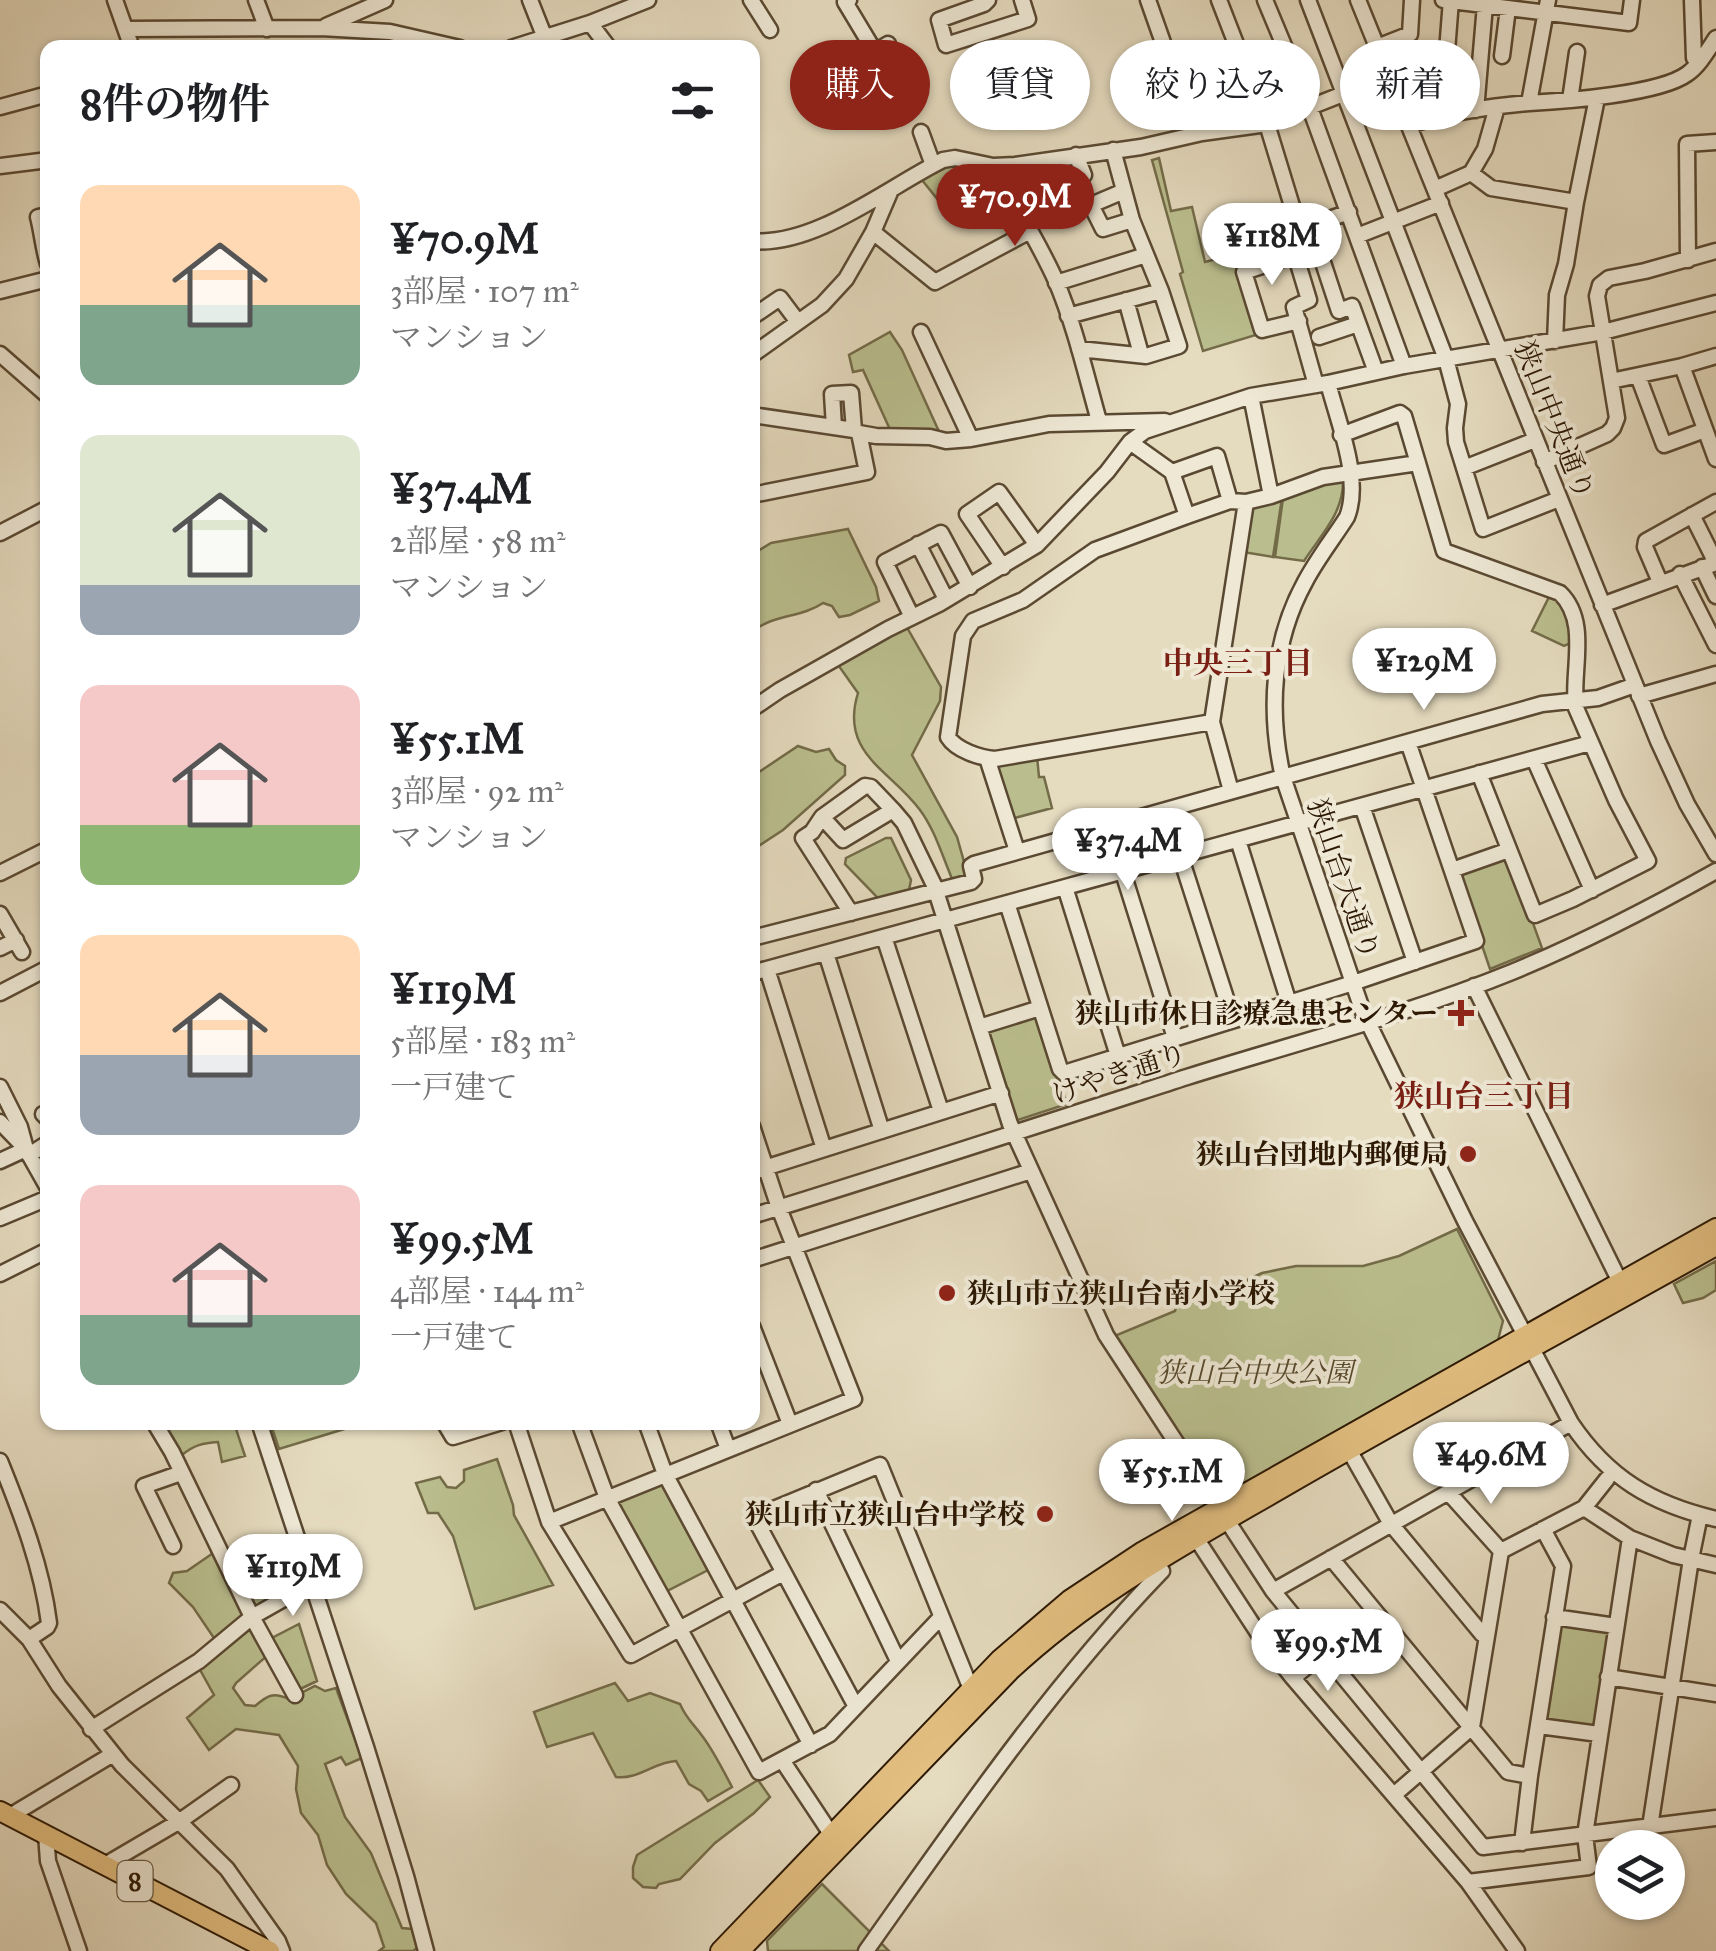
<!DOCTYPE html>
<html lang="ja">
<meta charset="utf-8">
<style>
:root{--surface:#fff;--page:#f6f6f6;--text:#202124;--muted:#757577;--accent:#8f2418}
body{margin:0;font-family:"IM FELL Great Primer","Noto Serif JP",serif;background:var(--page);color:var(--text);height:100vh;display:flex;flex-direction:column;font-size:38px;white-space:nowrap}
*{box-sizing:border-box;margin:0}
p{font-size:32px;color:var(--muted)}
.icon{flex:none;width:55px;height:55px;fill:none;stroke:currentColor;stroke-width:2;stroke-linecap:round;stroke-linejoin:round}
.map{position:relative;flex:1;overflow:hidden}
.panel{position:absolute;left:40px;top:40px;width:720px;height:1390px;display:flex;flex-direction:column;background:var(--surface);border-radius:20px;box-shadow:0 2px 8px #0004}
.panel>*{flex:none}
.hud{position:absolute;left:790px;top:40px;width:775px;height:90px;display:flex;gap:20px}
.controls{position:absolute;left:1595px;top:1830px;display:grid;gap:20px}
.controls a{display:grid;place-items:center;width:90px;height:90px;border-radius:50%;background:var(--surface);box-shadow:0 2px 8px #0004;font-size:50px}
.price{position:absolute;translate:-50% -85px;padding:0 22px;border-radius:35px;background:#fff;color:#222;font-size:32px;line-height:65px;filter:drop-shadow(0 2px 5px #0008)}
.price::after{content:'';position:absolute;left:50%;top:60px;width:30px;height:22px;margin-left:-15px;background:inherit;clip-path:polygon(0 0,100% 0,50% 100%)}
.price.current{background:var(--accent);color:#fff}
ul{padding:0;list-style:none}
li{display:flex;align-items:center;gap:30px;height:250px;padding:0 40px}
li span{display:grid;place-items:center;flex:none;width:280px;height:200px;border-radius:20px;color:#555}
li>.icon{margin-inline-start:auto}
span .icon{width:120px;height:120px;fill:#fffc;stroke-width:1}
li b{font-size:42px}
h2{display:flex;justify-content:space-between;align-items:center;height:120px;padding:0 40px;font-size:42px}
.pill{padding:0 35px;border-radius:45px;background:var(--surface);box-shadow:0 2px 8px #0004;font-size:35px;line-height:90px}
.pill.current{background:var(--accent);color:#fff}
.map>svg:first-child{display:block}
.green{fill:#babe8e;stroke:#736b48;stroke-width:2.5}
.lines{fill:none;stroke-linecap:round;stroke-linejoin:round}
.minor-casing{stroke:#5a4932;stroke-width:19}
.major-casing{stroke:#2c1803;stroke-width:22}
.minor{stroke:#eee8d5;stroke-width:14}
.major{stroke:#e2be80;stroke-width:18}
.poi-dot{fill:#8f2418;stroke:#eee8d5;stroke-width:4}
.labels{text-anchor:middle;stroke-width:8;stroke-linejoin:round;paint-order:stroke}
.shield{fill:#eee8d5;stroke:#665642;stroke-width:2.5}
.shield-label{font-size:25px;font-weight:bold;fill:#2c1803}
.street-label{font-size:28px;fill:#2c1803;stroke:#eee8d5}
.poi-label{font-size:28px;font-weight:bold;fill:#2c1803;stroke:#eee8d5;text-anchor:end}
.park-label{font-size:28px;font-style:italic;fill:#574a2d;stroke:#eee8d5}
.neighbourhood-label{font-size:30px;font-weight:bold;fill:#7a1f14;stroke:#eee8d5}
</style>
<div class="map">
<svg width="1716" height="1951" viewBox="0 0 1716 1951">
<rect width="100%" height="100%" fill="#e5dbbf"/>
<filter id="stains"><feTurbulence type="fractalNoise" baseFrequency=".002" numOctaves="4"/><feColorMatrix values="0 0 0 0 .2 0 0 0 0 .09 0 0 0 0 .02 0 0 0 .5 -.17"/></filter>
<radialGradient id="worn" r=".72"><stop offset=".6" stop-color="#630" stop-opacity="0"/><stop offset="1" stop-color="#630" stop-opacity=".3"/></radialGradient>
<path class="green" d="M1159 158 1171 211 1192 207 1205 262 1236 254 1259 334 1203 351 1180 274 1183 272 1152 160Z
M945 165 989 171 1000 185 951 216 922 180Z
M890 332 902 350 941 436 892 434 863 370 853 372 849 355Z
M1339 479 1343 482C1343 514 1320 536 1304 561L1275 557 1283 498 1324 482Z
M1282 498 1273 557 1243 552 1250 507Z
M848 529 876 587 879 601 850 615 839 617 832 606 823 603C801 618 774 614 753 631V554L771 543Z
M1550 595 1560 598 1571 620 1573 642 1564 646 1532 631Z
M905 624 941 687 940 701 912 755 957 837 968 876 953 881C943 858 935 830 920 810 891 770 839 754 858 693L836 662Z
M798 746 816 752 829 749 836 760 845 766V775L783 830 757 847H753V776Z
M1037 756 1039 777H1044L1052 808 1011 819 995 762Z
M886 838H891L911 880 909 890 878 898 845 864 846 858Z
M1509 857 1542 948 1490 969 1458 874Z
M1035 1013 1039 1016 1067 1104 1018 1120 1012 1117 986 1032Z
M1457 1229 1503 1321 1498 1340 1219 1497 1112 1337 1175 1311 1176 1307 1233 1283 1245 1281 1262 1273 1296 1266H1363L1399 1256Z
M1716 1261V1290L1703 1298 1683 1303 1674 1284Z
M270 1422H364V1423L279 1449Z
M160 1423H234L245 1456 222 1462 218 1442C203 1443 194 1445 182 1455L176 1451Z
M497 1459 513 1505 514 1515 553 1585 475 1609 453 1536 438 1513H428L416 1483 440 1477 447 1487 456 1488 464 1481V1470Z
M662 1480 712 1568 665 1592 615 1502Z
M216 1551 232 1582 276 1560 286 1595 247 1616 269 1654 236 1683 233 1688 245 1705 255 1706C268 1695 273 1692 289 1699L315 1686 325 1691 336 1688 362 1758 346 1765 341 1757 325 1764 345 1817 371 1853 402 1928 412 1929 417 1948 413 1951H379L384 1947 376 1923 346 1894 327 1865 318 1835 301 1813 296 1789 298 1766 279 1735 236 1729 209 1750 187 1718 214 1695 199 1668 214 1638 193 1607 169 1583 173 1573 187 1571Z
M1562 1621 1611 1631 1597 1727 1546 1723 1543 1716 1557 1626Z
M299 1624 317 1681 294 1692 266 1641Z
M615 1683 628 1701 650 1693 680 1704C687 1720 693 1723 703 1737 714 1752 723 1770 732 1787L708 1801 701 1791 689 1784 676 1761C654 1762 638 1780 616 1777L593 1733 547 1747 534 1712Z
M758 1780 770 1797 754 1813 715 1843 680 1879 659 1884 656 1888 643 1887 633 1878V1867L637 1855Z
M822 1884 889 1951H768L767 1941Z"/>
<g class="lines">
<defs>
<path id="minor" d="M115 0 132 48
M256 0 267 29
M530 0 545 38
M751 0 770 30
M849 0 845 2 875 52 888 44
M988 0 984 4 939 20 946 45 1028 19 1022 0
M1148 0 1166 51 1202 133
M1219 0 1267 124 1299 229V235L1293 247 1309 300 1294 307 1316 385
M1265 0 1310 108 1404 366
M1308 0 1446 359 1458 404 1455 428 1456 442 1483 529 1559 499
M1358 0 1658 741 1687 804 1716 854
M1443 0 1629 23 1632 0
M1692 0 1694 58 1699 62
M590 23 609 48
M326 26 385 0
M127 29 321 28 390 32 460 48
M1377 47 1410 34 1412 0
M511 48 590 23 648 0
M1502 56 1508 8
M1570 100 1577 52
M1529 103 1548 0
M0 107 48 94
M1476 110 1485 5
M1442 115 1451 0
M1409 125C1448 113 1489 106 1529 103 1565 101 1660 94 1687 74 1699 66 1708 50 1716 38
M921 132 933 165
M1037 162 1050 190 1084 175 1076 155
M0 166 48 160
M993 166C1015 204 1038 241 1056 281 1075 326 1086 375 1099 421
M1471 173 1491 188 1576 202
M1435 189 1471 173 1485 149 1497 107
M1124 191 1091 205 1103 229 1132 220
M48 215 38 217C42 232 43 248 48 264
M1311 226 1339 311 1352 306 1376 372
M1304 228 1349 212
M873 232 935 282 1030 231
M1357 236 1441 203
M752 241C815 247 888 187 943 160L955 158 993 166 1015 165 1141 147 1202 133 1267 124 1389 76
M1295 255 1244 272 1262 330 1299 321
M1688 260 1687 144 1716 142
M1056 283 1146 255
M0 291 48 279
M1126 300 1141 354
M1068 316 1161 291
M752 317 780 298 798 322
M921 332 971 439
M1319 337 1358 324
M1555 341 1557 295 1566 264 1576 202 1597 98
M1079 349 1146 356 1179 346 1161 291 1132 220 1113 150
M0 354 48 396
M752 355 822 305 846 279 873 232 891 190
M1682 366 1716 459
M1638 376 1664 445 1705 430
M1611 381 1682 366 1716 356
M1328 383C1338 422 1362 479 1347 517 1333 539 1317 559 1305 582 1272 642 1268 711 1283 777L1353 983 1363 1012 1465 1221 1571 1423C1608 1478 1652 1504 1716 1519
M1251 396 1271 496
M752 415 854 430 859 433 876 436 930 437 946 441 971 439 1049 424 1165 421
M834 427 832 394 851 393 854 430
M1341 435 1400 413 1404 416 1444 551 1560 593C1590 622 1571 671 1576 708L1616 800 1648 861 1573 899 1535 915 1479 773
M1130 442 1172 472 1187 516
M1544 462 1607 434 1613 428 1617 418 1597 296 1600 285 1609 278 1645 271 1716 251
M1464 468 1535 440
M1172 472 1217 456 1230 501
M752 495 867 472 859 433
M0 533 48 508
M918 544 946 599
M1003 567 967 514 999 492 1037 545
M1702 567 1716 596
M1680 574 1716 645
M1660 582 1645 547 1646 541 1716 502
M1602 605 1716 563 1692 515
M912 617 885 562 941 533 970 587
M1639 696 1716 674
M752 709 780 690 888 629 939 604 1037 545 1107 472 1130 442 1145 431 1251 396 1328 383 1404 366 1603 332 1716 303
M1212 722 995 759C980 758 956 750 948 737L963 636 973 621 1023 600 1095 550 1187 516 1230 501 1246 502 1271 496 1323 477 1418 463
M987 758 1017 851
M1534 759 1592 890
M865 786 871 787 893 810 843 840 822 817Z
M1231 791 1212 722 1246 502
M1362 806 1415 962
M893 810 904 823 934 885 1010 1124 1106 1335 1273 1591 1483 1847 1716 1818
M822 817 812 832 803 838 851 913
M1108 825 1175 1038
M1238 840 1289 1003
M1180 855 1233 1020
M1452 870 1509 850
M0 873 48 849
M1065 887 1118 1056
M1007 903 1060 1069 1064 1073 1353 983 1476 941 1408 742
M0 914 22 952
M884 937 941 1111
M752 938 971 882 974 879 971 866 974 864 1542 704 1598 698 1635 685
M0 948 16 940
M826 953 882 1131
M767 969 824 1149
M752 973 1590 743
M1474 986 1620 1282
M0 993 48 968
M979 1027 1040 1008
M0 1087 20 1127 26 1149
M43 1114 48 1119
M0 1122 26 1149 48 1188
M29 1155 48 1143
M0 1161 26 1149
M752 1172 1001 1093
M752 1216C898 1171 1042 1124 1187 1077 1295 1043 1406 1015 1512 972 1582 943 1650 908 1716 871
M0 1218 48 1198
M752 1260 1031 1171
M0 1274 48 1250
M752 1326 790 1424
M154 1422 172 1452 252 1617 295 1695
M259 1422 366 1747 406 1876 426 1951
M444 1422 453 1437 502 1422
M516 1422 549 1522 631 1655 783 1573
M579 1422 607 1498 759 1772 830 1734 941 1617
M646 1422 665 1474 811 1745
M718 1422 728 1449
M1349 1450 1391 1524 1482 1634 1487 1636
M0 1461C21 1513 42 1567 49 1623L47 1627 29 1639
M816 1490 898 1661
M1448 1492 1501 1551
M1584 1508 1607 1479
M549 1522 854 1399 779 1208 752 1126
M1196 1538 1264 1642 1293 1678 1468 1882 1517 1951
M173 1546 144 1486 181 1473
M1331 1558 1508 1772 1530 1776
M1273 1591 1571 1423
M0 1610 29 1639 59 1686 122 1765 227 1869 278 1941 282 1951
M1554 1617 1616 1626
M1608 1677 1716 1694
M1293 1678 1323 1653
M855 1705 754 1517 880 1465 971 1689
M1539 1726 1599 1734
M91 1729 199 1661 252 1617 312 1583
M782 1760 837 1843
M1395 1794 1472 1727 1501 1551 1584 1508 1630 1538 1673 1555 1716 1565
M10 1816 113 1754
M1650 1827 1691 1559 1700 1515
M46 1834 48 1861 79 1951
M1522 1843 1530 1776 1563 1566 1543 1529
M105 1865 180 1821 231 1785
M1468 1882 1589 1867 1585 1835 1630 1538
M866 1951C959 1820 1050 1687 1162 1571L1156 1561"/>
<path id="major" d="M0 1811 270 1951
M720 1951 1000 1659 1069 1600 1143 1551 1716 1228
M740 1951 1010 1671C1095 1592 1186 1544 1286 1486 1428 1404 1573 1326 1716 1246"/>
</defs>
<use href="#minor" class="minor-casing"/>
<use href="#major" class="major-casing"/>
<use href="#minor" class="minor"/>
<use href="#major" class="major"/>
</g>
<g class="poi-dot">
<path d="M1456 998h10v10h10v10h-10v10h-10v-10h-10v-10h10z"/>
<circle cx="1468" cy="1154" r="10"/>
<circle cx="947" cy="1293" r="10"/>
<circle cx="1045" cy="1514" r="10"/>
</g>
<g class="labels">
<rect class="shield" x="117.5" y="1861" width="35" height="40" rx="8"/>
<g class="shield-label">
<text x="135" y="1890">8</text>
</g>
<g class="street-label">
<text transform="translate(1555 420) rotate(68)" y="10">狭山中央通り</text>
<text transform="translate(1344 879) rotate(71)" y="10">狭山台大通り</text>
<text transform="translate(1119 1073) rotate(-18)" y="10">けやき通り</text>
</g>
<g class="poi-label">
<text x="1438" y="1023">狭山市休日診療急患センター</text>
<text x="1448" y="1164">狭山台団地内郵便局</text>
<text x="967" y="1303" text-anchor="start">狭山市立狭山台南小学校</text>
<text x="1025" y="1524">狭山市立狭山台中学校</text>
</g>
<g class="park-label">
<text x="1255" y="1382">狭山台中央公園</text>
</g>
<g class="neighbourhood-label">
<text x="1238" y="673">中央三丁目</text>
<text x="1484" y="1106">狭山台三丁目</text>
</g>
</g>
<rect width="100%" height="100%" filter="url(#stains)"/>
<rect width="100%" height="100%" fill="url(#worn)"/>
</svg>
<div class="controls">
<a><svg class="icon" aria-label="layers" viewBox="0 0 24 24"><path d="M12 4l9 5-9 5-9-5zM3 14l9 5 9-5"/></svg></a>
</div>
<b class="price current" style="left:1015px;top:249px">¥70.9M</b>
<b class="price" style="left:1272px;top:288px">¥118M</b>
<b class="price" style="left:1424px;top:713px">¥129M</b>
<b class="price" style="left:1128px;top:893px">¥37.4M</b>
<b class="price" style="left:1491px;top:1507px">¥49.6M</b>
<b class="price" style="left:1172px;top:1524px">¥55.1M</b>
<b class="price" style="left:293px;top:1619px">¥119M</b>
<b class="price" style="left:1328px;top:1694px">¥99.5M</b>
<div class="hud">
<a class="pill current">購入</a>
<a class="pill">賃貸</a>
<a class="pill">絞り込み</a>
<a class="pill">新着</a>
</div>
<section class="panel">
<h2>8件の物件<svg class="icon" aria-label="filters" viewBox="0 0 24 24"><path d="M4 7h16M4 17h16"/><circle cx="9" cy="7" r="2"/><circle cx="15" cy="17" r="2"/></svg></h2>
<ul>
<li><span style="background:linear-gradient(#ffd9b3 60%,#7fa58c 0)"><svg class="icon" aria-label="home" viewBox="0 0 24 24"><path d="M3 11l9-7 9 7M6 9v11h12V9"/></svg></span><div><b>¥70.9M</b><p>3部屋 · 107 m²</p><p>マンション</p></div></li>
<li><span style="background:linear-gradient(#dfe7d0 75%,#9aa5b1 0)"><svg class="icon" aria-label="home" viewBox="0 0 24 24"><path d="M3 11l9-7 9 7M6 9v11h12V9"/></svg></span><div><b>¥37.4M</b><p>2部屋 · 58 m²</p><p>マンション</p></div></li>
<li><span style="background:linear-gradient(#f6c9c9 70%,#8fb573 0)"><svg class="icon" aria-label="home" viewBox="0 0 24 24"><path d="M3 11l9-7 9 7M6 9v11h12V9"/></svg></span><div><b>¥55.1M</b><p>3部屋 · 92 m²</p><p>マンション</p></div></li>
<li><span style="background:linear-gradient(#ffd9b3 60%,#9aa5b1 0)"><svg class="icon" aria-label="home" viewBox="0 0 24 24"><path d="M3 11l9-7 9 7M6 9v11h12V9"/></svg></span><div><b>¥119M</b><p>5部屋 · 183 m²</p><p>一戸建て</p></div></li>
<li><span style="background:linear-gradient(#f6c9c9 65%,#7fa58c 0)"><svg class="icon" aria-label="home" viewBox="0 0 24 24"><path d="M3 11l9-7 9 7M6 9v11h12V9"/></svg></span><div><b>¥99.5M</b><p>4部屋 · 144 m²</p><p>一戸建て</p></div></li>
</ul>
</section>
</div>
